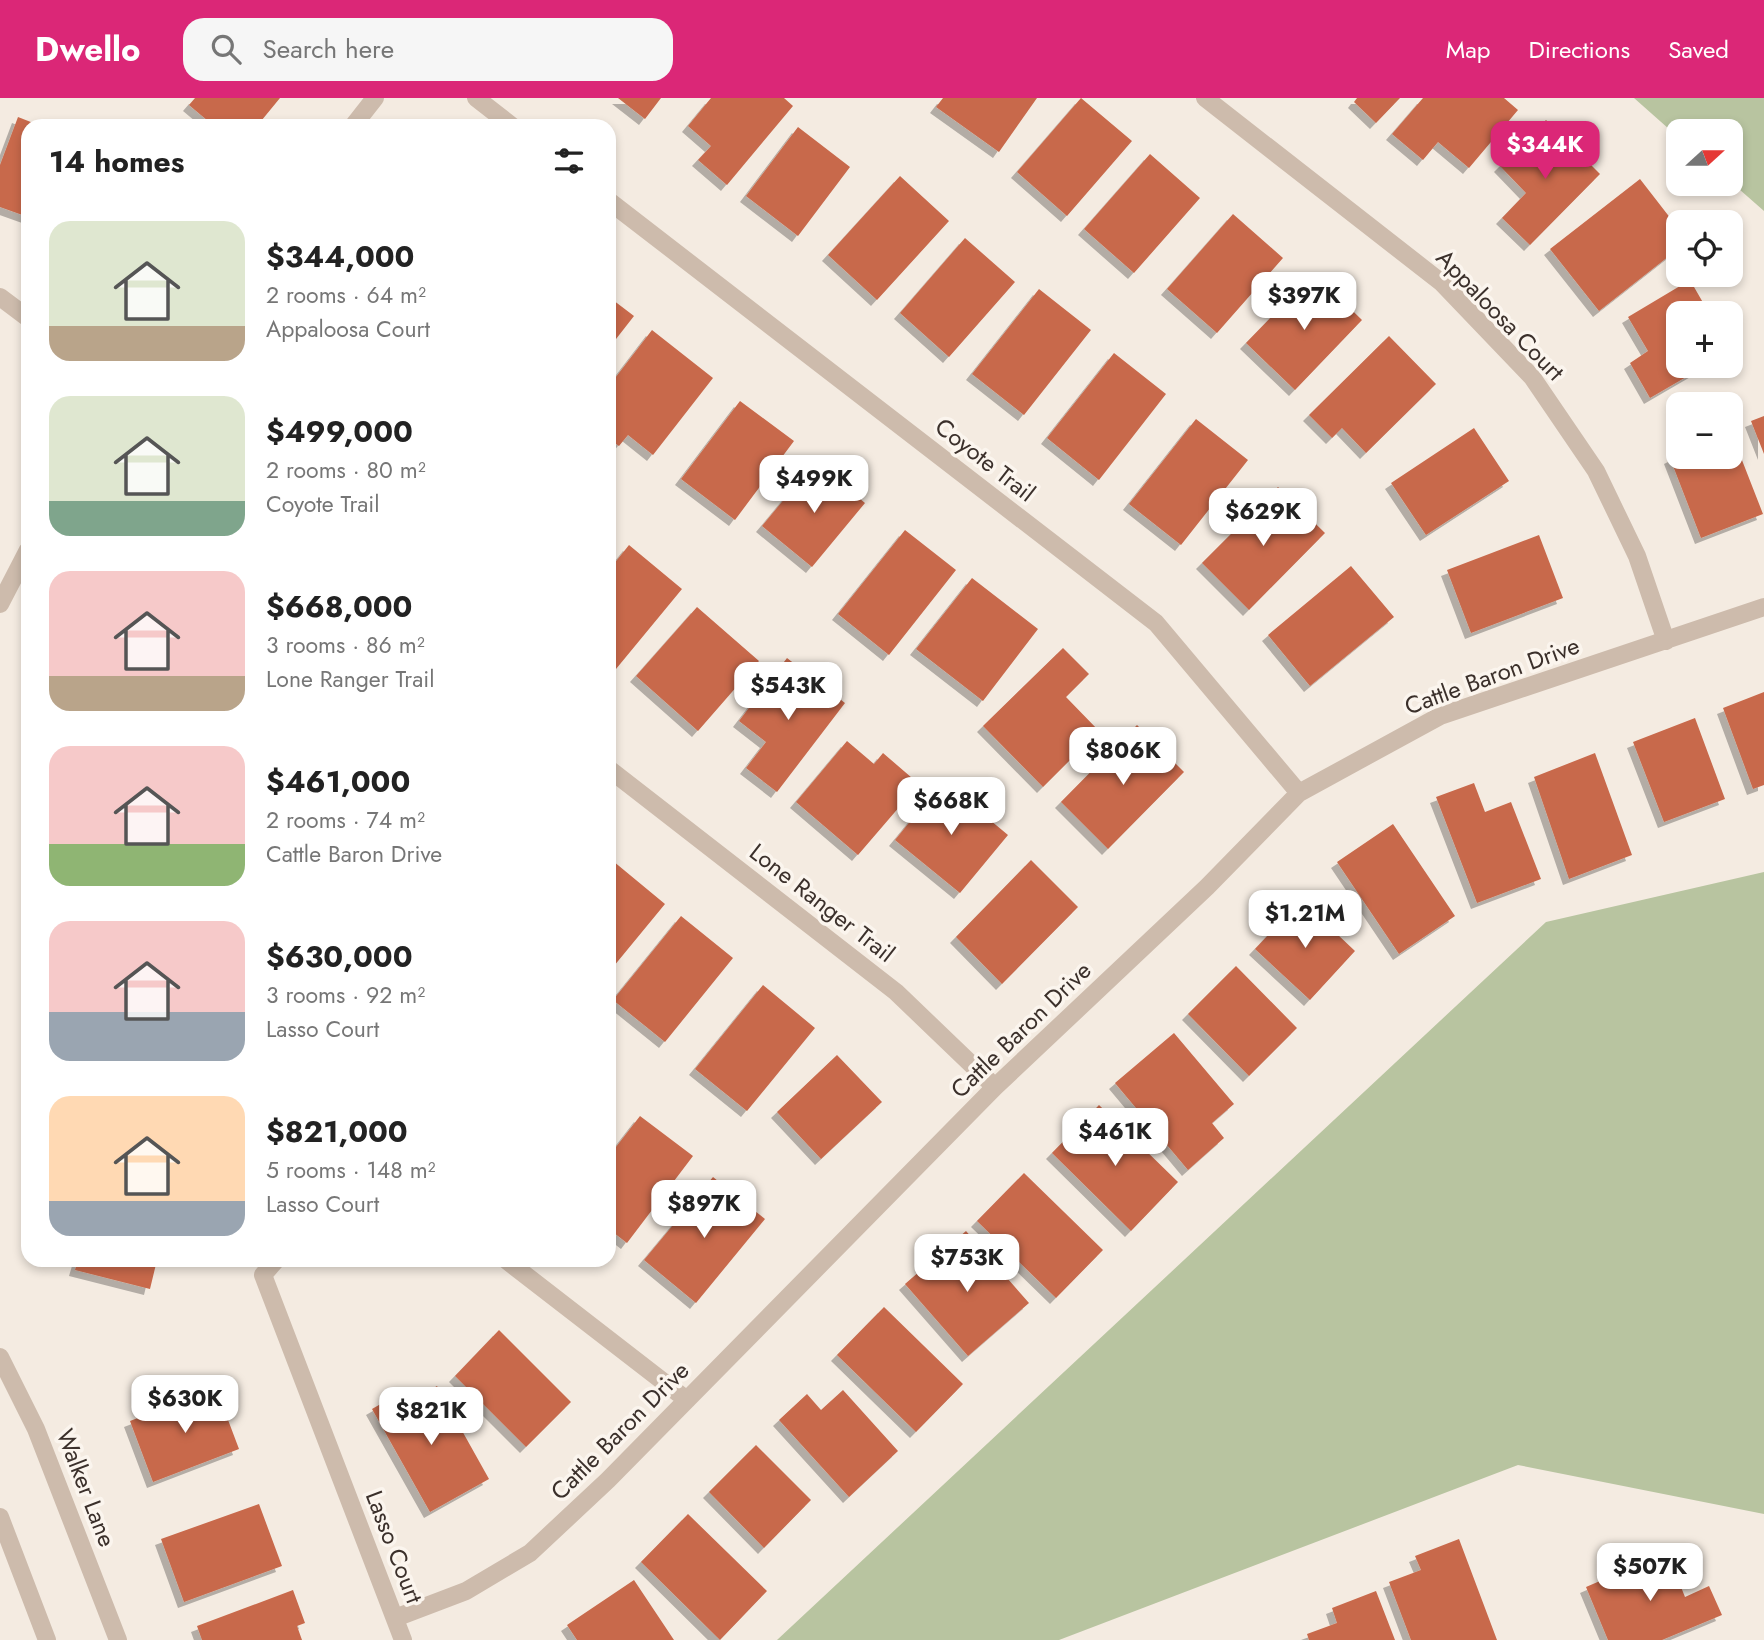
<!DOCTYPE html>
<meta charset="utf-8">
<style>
:root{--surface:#fff;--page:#f6f6f6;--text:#222;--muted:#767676;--accent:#db2777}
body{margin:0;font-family:Jost,sans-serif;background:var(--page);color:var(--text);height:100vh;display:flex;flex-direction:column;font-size:26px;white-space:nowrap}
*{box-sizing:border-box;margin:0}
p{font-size:23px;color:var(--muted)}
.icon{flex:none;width:38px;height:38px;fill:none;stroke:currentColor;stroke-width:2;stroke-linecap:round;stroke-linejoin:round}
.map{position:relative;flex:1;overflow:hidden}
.sheet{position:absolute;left:21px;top:21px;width:595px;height:1148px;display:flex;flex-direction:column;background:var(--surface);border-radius:21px;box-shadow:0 4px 10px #0003}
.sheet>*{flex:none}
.needle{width:46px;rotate:69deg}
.controls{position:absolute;left:1666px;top:21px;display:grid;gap:14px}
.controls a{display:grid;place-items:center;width:77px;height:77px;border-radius:14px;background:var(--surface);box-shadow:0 4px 10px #0003;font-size:35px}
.price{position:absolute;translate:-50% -60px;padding:0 16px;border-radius:14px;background:#fff;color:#222;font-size:23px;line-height:46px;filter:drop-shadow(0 2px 4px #0008)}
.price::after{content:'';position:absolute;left:50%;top:42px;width:21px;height:16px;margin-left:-10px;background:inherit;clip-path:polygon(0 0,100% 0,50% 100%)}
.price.current{background:var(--accent);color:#fff}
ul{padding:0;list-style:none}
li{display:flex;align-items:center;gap:21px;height:175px;padding:0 28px}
li span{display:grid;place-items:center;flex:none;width:196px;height:140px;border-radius:21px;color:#555}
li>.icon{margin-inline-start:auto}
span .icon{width:84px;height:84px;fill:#fffc;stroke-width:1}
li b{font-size:30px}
h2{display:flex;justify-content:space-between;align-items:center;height:84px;padding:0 28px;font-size:30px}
header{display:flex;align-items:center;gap:42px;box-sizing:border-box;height:98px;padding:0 35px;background:var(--accent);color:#fff}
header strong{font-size:33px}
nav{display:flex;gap:38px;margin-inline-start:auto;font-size:24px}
.search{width:490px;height:63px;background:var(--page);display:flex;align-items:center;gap:18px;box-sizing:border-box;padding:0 24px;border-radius:21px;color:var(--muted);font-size:26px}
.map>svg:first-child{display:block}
.green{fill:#b8c4a0}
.building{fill:#c8694b;filter:url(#shadow)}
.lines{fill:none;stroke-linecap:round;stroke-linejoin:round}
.minor{stroke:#cdbbac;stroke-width:18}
.labels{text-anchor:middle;stroke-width:7;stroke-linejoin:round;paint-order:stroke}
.street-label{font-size:24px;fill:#3b302b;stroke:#fbf5ee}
</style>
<header>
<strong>Dwello</strong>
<div class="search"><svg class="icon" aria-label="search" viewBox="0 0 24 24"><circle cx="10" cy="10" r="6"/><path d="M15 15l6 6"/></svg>Search here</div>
<nav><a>Map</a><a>Directions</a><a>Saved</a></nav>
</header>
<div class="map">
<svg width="1764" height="1542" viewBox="0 0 1764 1542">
<defs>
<filter id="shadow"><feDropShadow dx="-6" dy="6" stdDeviation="0" flood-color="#0004"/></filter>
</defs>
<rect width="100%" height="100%" fill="#f4ebe1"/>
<path class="green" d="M1634 0H1764V113L1731 84V33H1678V39Z
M1764 774V1416L1518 1367 1059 1542H777L1546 824Z"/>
<path class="building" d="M195 0H280L257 28H214L189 7Z
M618 0H661L645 21Z
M711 0H784L793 8 727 87 698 62 711 48 688 28Z
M943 0H1037L999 54 936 9Z
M1081 0 1132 43 1067 118 1017 74Z
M1357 0H1400L1376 25 1354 4Z
M1423 0H1504L1518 12 1469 70 1438 44 1423 62 1392 36Z
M18 19 41 28H28V119L0 109V67Z
M1546 22 1600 76 1530 147 1502 120 1526 95 1500 68Z
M798 29 850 69 798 138 746 98Z
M1150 56 1200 100 1134 175 1084 131Z
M900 78 949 123 877 202 828 157Z
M1640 81 1678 130V151L1599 213 1550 151Z
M1233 116 1283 160 1217 235 1167 191Z
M965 140 1015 184 949 259 900 215Z
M1314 175 1362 222 1295 292 1246 245Z
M1690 182 1709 215H1678V268H1705L1650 300 1630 265 1648 253 1628 219Z
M1039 191 1091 232 1024 317 972 276Z
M609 199 634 218 609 250Z
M652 232 713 280 653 357 628 337 619 348 609 341V288Z
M1389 238 1436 286 1366 355 1342 330 1332 340 1309 317Z
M1114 255 1166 296 1099 382 1047 340Z
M740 303 794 343 735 422 681 381Z
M1764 318V356L1751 323Z
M1196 321 1248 362 1181 447 1129 406Z
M1474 330 1509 383 1426 437 1391 385Z
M1731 334 1763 416 1701 440 1670 360 1678 356 1731 359Z
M815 364 865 405 812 469 762 428Z
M1278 389 1325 435 1249 512 1202 465Z
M905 432 956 472 889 557 838 516Z
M1539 437 1563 500 1471 535 1447 472Z
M629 447 682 491 616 571 609 565V472Z
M1351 468 1394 519 1310 588 1268 537Z
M972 480 1038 531 983 603 916 551Z
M697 509 759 563 698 633 636 578Z
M1063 550 1089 576 1066 599 1099 633 1043 689 983 628Z
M787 560 845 605 777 694 746 670 766 644 739 623Z
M1764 594V687L1753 691 1723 610Z
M1695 620 1725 701 1664 724 1633 644Z
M1137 627 1184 674 1108 751 1061 704Z
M847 643 874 666 883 655 919 686 858 757 796 704Z
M1595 655 1632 757 1569 781 1534 679Z
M943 683 1008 737 960 795 895 742Z
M1474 685 1485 714 1511 704 1541 781 1477 805 1436 699Z
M1393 726 1455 818 1399 856 1337 764Z
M1031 762 1078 809 1002 886 956 839Z
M613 763 665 806 609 874V768Z
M1301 802 1355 853 1310 902 1255 851Z
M681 818 733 860 665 944 613 902Z
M1236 868 1297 930 1249 978 1188 916Z
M763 887 815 930 747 1013 695 971Z
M1174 935 1234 1006 1212 1025 1224 1040 1188 1072 1115 985Z
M837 957 882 1004 821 1061 777 1014Z
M1099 1007 1178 1084 1131 1133 1052 1055Z
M640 1018 693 1058 627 1145 609 1131V1058Z
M1024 1075 1103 1152 1056 1200 977 1123Z
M713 1079 765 1121 696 1205 644 1162Z
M966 1133 1029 1205 968 1258 905 1186Z
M78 1162H157L150 1191 75 1172Z
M884 1209 963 1286 916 1334 837 1257Z
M499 1232 571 1304 526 1349 455 1278Z
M437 1288 489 1381 430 1414 372 1311 398 1296 404 1307Z
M216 1290 239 1351 153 1384 130 1323Z
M843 1292 898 1353 849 1399 779 1322 807 1296 821 1312Z
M756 1347 811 1402 764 1450 709 1394Z
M259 1406 282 1468 184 1504 161 1441Z
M688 1416 767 1493 720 1542 641 1464Z
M1459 1441 1497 1542H1411L1389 1484 1421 1472 1415 1458Z
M1667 1454 1685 1499 1709 1488 1722 1517 1662 1542H1608L1586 1489Z
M634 1482 674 1542H577L567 1527Z
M293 1492 305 1525 297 1528 302 1542H202L197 1528Z
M1376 1493 1395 1542H1309L1307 1536 1337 1525 1332 1510Z"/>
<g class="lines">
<path class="minor" d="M476 0 512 28
M1205 0 1442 185 1532 279 1596 373 1637 458 1666 543
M353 28 375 0
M609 103 1156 525 1299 695
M0 199 28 220
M0 506 28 452
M609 671 896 894 995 989
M276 1162 263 1177 403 1542
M506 1162 687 1302
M0 1259 36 1331 118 1542
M0 1419 47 1542
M395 1520 466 1493 530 1455 608 1382 995 989 1207 789 1299 695 1440 618 1764 509"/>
</g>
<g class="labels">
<g class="street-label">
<text transform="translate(1500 217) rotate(46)" y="8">Appaloosa Court</text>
<text transform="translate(985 362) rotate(38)" y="8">Coyote Trail</text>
<text transform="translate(1492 578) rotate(-20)" y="8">Cattle Baron Drive</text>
<text transform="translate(822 805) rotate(38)" y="8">Lone Ranger Trail</text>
<text transform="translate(1021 932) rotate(-44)" y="8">Cattle Baron Drive</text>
<text transform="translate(620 1333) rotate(-45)" y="8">Cattle Baron Drive</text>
<text transform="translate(86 1390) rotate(69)" y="8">Walker Lane</text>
<text transform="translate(394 1449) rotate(69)" y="8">Lasso Court</text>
</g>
</g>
</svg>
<div class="controls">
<a><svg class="needle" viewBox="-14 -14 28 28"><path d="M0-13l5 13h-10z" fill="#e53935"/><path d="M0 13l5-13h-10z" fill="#767676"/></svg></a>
<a><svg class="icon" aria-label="locate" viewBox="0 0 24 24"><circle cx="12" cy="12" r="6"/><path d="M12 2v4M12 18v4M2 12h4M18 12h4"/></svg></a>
<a>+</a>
<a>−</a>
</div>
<b class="price current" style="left:1545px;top:83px">$344K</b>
<b class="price" style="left:1304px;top:234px">$397K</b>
<b class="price" style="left:814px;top:417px">$499K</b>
<b class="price" style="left:1263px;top:450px">$629K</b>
<b class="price" style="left:788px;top:624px">$543K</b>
<b class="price" style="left:1123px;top:689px">$806K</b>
<b class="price" style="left:951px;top:739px">$668K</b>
<b class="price" style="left:1305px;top:852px">$1.21M</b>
<b class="price" style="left:1115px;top:1070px">$461K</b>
<b class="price" style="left:704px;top:1142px">$897K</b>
<b class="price" style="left:967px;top:1196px">$753K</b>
<b class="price" style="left:185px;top:1337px">$630K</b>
<b class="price" style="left:431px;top:1349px">$821K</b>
<b class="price" style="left:1650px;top:1505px">$507K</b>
<section class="sheet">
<h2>14 homes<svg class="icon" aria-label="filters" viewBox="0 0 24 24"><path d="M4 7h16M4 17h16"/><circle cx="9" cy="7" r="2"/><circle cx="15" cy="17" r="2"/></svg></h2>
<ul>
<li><span style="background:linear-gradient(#dfe7d0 75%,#b9a48a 0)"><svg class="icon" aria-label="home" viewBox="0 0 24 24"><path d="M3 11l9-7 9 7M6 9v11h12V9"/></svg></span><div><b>$344,000</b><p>2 rooms · 64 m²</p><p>Appaloosa Court</p></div></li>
<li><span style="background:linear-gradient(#dfe7d0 75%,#7fa58c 0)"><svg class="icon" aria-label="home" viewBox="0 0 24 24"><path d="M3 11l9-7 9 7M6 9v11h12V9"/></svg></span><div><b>$499,000</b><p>2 rooms · 80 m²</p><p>Coyote Trail</p></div></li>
<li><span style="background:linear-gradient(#f6c9c9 75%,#b9a48a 0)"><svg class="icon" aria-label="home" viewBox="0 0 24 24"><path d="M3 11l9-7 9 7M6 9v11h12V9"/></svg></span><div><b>$668,000</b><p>3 rooms · 86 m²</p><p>Lone Ranger Trail</p></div></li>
<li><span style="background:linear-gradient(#f6c9c9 70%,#8fb573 0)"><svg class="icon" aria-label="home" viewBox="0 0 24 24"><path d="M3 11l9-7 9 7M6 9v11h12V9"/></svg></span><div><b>$461,000</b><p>2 rooms · 74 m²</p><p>Cattle Baron Drive</p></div></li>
<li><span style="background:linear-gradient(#f6c9c9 65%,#9aa5b1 0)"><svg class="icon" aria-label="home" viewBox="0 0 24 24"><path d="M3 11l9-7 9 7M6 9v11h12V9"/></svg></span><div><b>$630,000</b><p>3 rooms · 92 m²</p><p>Lasso Court</p></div></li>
<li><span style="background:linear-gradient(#ffd9b3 75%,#9aa5b1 0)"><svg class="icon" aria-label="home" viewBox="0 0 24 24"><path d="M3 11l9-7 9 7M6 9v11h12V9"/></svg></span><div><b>$821,000</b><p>5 rooms · 148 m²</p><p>Lasso Court</p></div></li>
</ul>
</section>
</div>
